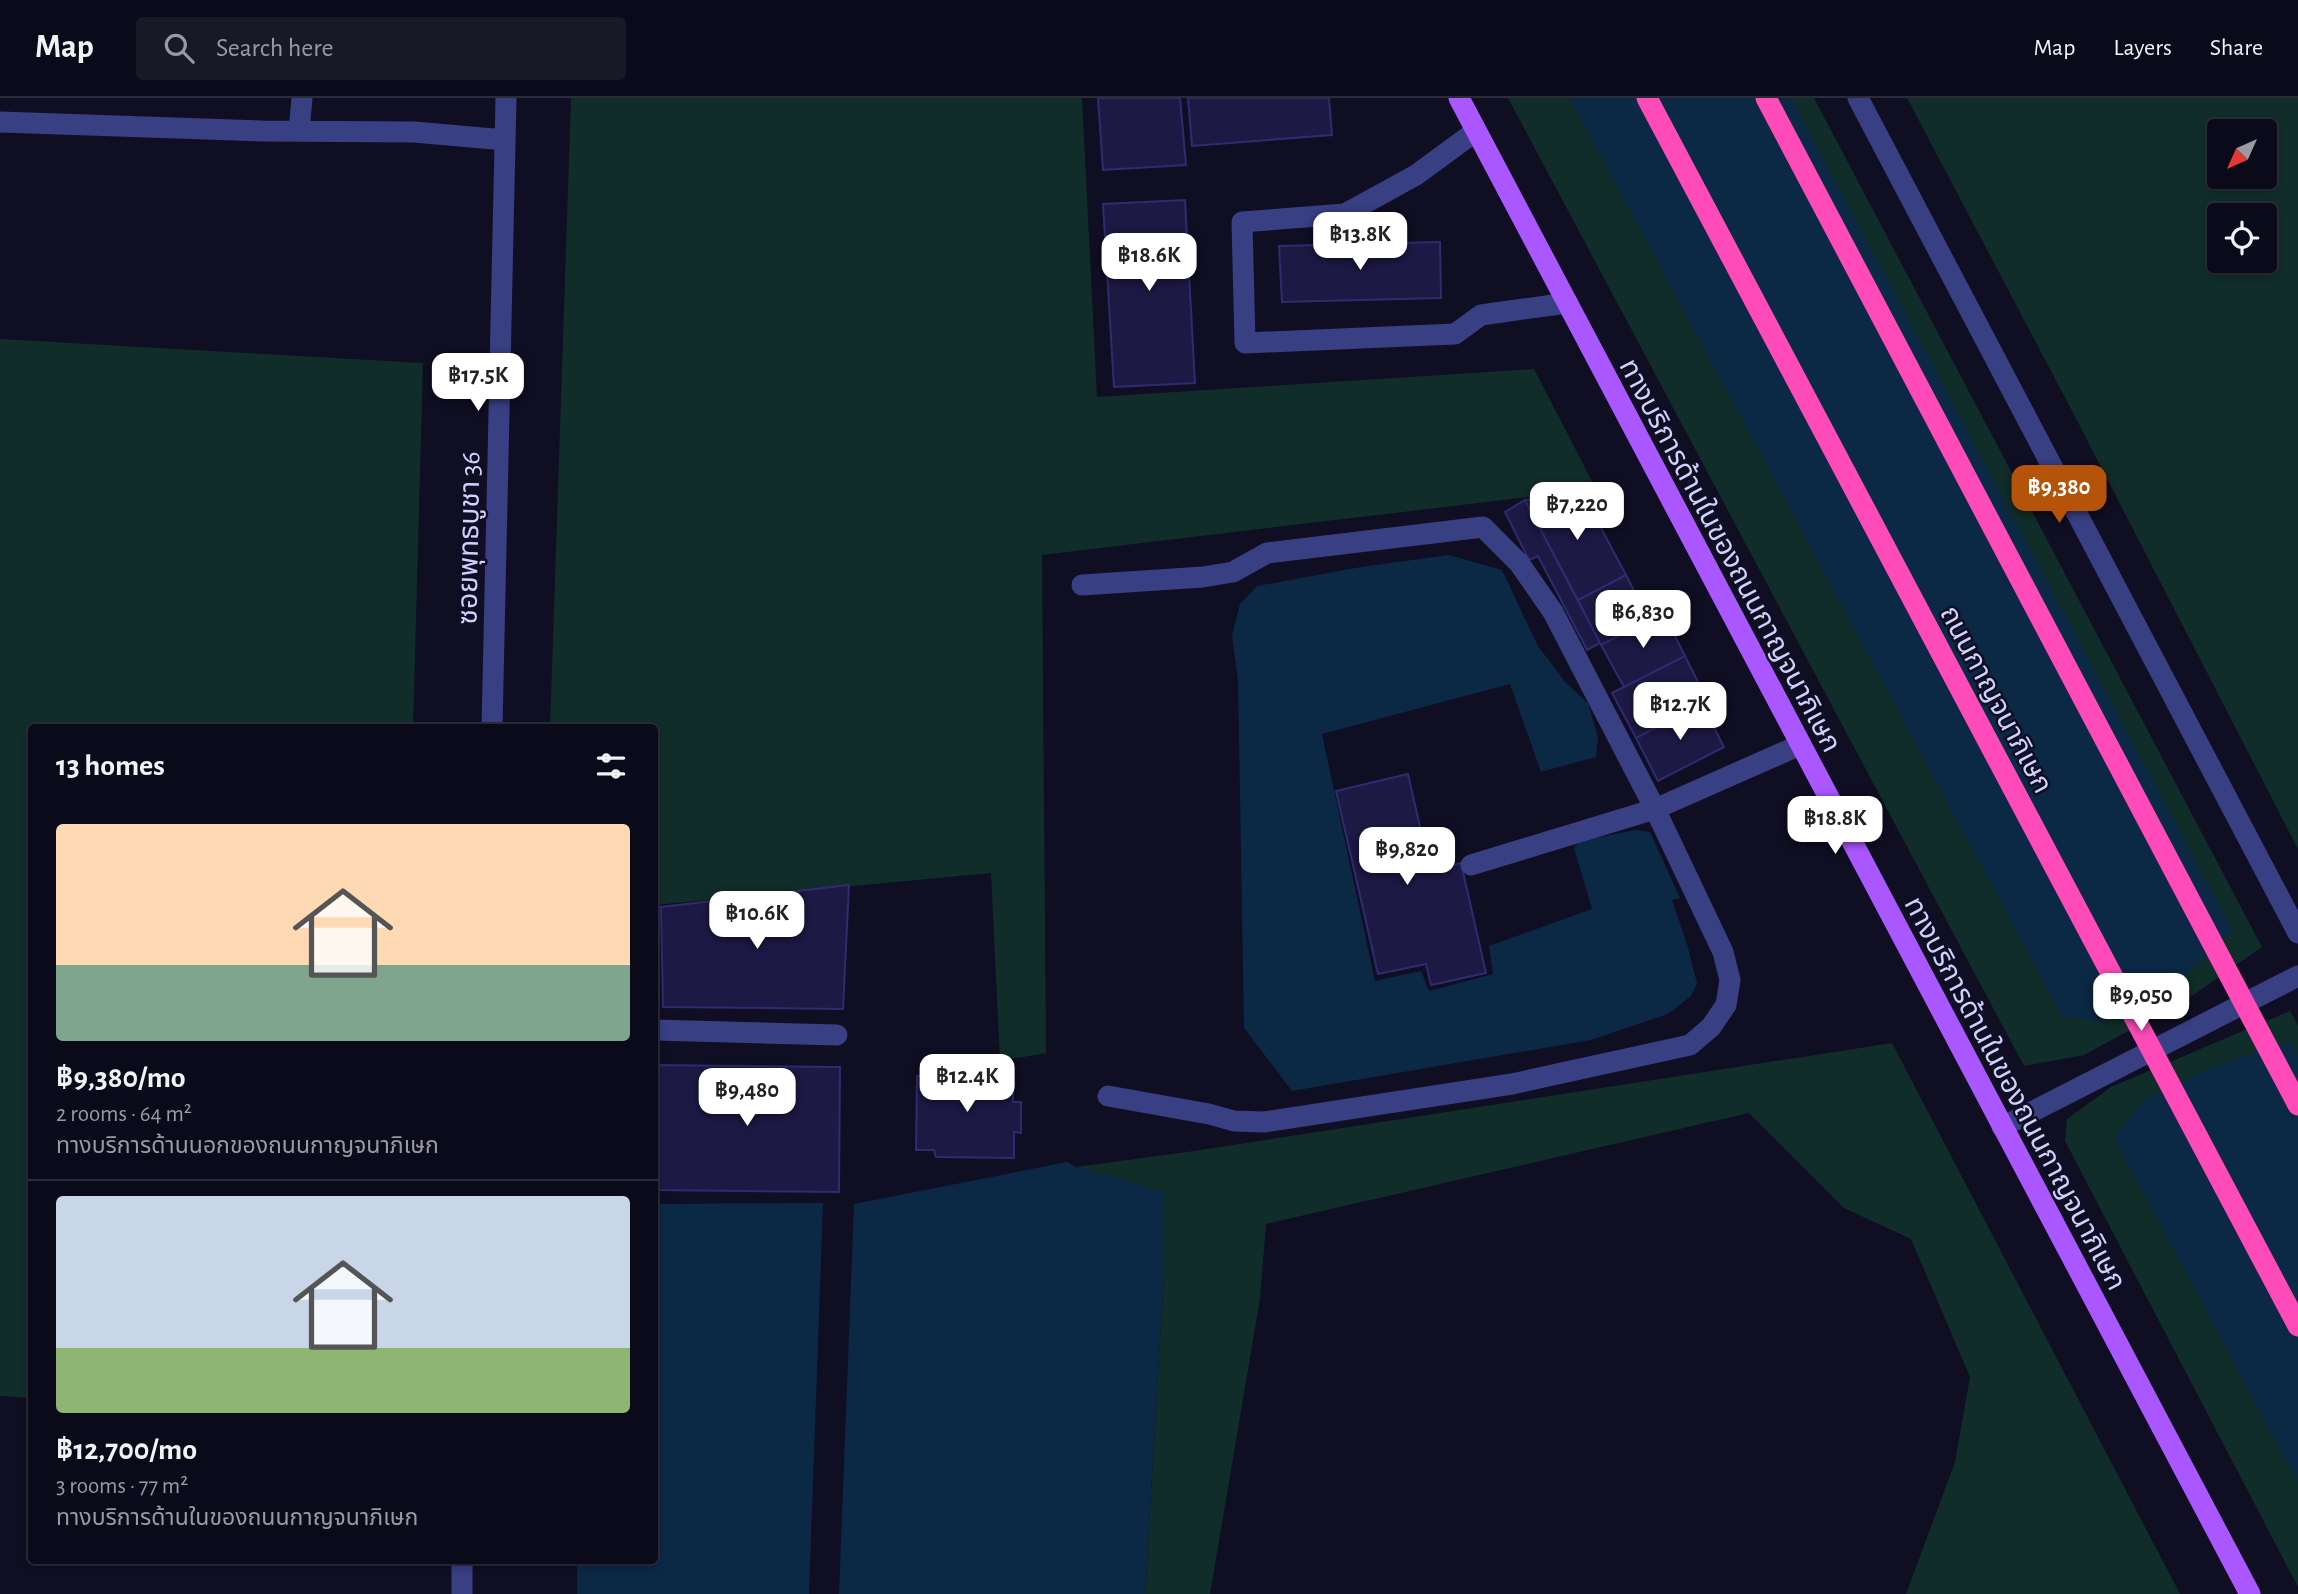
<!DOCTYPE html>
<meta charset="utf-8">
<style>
:root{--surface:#0b0a1a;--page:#191827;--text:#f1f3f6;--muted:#9a9aa2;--line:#2b2b39;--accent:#b45309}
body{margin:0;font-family:"Alegreya Sans","Noto Sans Thai",sans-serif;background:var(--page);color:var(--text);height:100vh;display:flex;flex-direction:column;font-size:26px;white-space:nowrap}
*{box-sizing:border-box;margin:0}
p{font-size:23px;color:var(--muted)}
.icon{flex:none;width:38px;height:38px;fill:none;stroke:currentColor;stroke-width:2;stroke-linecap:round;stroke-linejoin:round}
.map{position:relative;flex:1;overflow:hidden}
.sheet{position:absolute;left:28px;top:626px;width:630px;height:840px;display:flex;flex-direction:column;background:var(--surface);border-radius:7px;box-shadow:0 4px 10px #0003,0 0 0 2px var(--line)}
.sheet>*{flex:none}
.needle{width:46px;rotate:225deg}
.fabs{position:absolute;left:2207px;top:21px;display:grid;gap:14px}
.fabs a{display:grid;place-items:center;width:70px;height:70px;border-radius:7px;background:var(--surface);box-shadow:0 4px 10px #0003,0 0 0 2px var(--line);font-size:35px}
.price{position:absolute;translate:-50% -60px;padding:0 16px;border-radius:14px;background:#fff;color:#222;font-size:23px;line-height:46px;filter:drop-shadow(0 2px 4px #0008)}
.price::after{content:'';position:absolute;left:50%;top:42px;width:21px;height:16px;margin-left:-10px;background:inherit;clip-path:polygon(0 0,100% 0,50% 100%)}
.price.current{background:var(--accent);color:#fff}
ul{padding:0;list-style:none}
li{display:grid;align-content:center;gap:14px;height:371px;padding:0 28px}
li+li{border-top:2px solid var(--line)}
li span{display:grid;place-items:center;height:217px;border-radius:7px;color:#555}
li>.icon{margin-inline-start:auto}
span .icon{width:126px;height:126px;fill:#fffc;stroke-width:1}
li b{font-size:30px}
h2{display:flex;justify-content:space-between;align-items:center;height:84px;padding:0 28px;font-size:30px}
header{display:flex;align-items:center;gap:42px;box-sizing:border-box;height:98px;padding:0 35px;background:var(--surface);border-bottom:2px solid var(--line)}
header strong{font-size:33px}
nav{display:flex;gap:38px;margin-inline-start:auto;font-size:24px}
.search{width:490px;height:63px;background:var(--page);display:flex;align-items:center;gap:18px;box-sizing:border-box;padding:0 24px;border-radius:7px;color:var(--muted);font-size:26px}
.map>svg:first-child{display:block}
.green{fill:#112d29;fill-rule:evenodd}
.water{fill:#0b2845}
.building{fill:#1d1945;stroke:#302b71;stroke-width:2}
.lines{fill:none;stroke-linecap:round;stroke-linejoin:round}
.minor{stroke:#383f83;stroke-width:21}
.major{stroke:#aa57ff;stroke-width:21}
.highway-bridge{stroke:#ff4bb9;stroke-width:21}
.labels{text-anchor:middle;stroke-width:5;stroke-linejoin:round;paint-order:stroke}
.street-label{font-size:28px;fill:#d0d1ff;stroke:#0f0e23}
</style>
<header>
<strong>Map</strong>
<div class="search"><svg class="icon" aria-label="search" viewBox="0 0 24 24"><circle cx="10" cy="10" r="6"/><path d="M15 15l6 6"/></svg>Search here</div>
<nav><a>Map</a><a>Layers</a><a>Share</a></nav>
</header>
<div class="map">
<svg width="2298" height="1496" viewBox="0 0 2298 1496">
<rect width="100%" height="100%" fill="#0f0e23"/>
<path class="green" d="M571 0H1082L1097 299 1534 271 1596 391 1042 457 1046 955 1000 963 991 775 655 807 654 630H550Z
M1508 0H1814L2262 849 2186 902 2084 957 2024 968Z
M1907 0H2298V751L2071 311ZM2219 33H2264V79H2219ZM2219 117H2264V163H2219Z
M0 241 423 265 413 630H32L31 1300 0 1298Z
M2290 913 2298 927V1489L2065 1043 2067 1021 2111 989Z
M1892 945 2180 1496H1906L1955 1364 1970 1279 1911 1141 1844 1110 1749 1015 1266 1126 1260 1201 1210 1496H1145L1164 1176V1095L1076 1069 1194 1053Z"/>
<path class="water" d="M1570 0H1791L2233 834 2171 889 2100 924 2062 918Z
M1449 457 1502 472 1538 548 1566 585 1588 605 1598 640 1596 659 1541 674 1510 586 1322 636 1375 883 1421 873 1429 893 1493 876 1489 848 1592 811 1574 750 1580 743 1635 732 1650 734 1680 800 1672 802 1687 846 1697 885 1691 898 1668 916 1591 942 1292 993 1244 930 1238 583 1232 537 1240 506 1257 488 1361 469Z
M2290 943 2298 958V1385L2114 1039 2145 1002 2203 973Z
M1067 1064 1076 1069 1164 1094V1176L1145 1496H839L854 1106Z
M823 1105 809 1496H577V1463H654L655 1106Z"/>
<path class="building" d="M1098 0H1180L1186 67 1103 72Z
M1188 0H1329L1332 37 1192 48Z
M1185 102 1195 285 1114 289 1103 106Z
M1440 144 1441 200 1282 204 1279 148Z
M1582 394 1626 477 1578 502 1525 402Z
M1525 402 1600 545 1587 552 1538 458 1529 462 1505 414Z
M1626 477 1649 522 1601 547 1578 502Z
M1663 514 1685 558 1624 589 1601 547Z
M1685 558 1708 604 1636 640 1612 595Z
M1702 606 1724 649 1658 683 1636 640Z
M1408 676 1430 773 1461 765 1486 875 1431 887 1426 866 1378 876 1336 693Z
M849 787 843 911 663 909 661 809Z
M946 964 975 966 974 975 1013 976V1004H1021V1035L1014 1034V1060L936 1059 934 1052H916L917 978H947Z
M654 967 840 969 839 1094 654 1092Z"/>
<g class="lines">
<path class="minor" d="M1858 0 2298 835
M0 24 263 33 414 34 505 42
M299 33 302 0
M1476 33 1416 77 1345 116 1242 124 1245 245 1455 236 1481 217 1567 205
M1082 487 1203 479 1233 474 1267 455 1483 429 1519 465 1553 514 1655 711 1723 854 1730 882 1726 907 1711 929 1690 947 1512 986 1264 1024 1234 1023 1209 1016 1108 998
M492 630 506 0
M1471 767 1655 711 1800 647
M654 932 837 937
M2002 1029 2298 878
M462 1463V1496"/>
<path class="major" d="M1459 0 2250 1496"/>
<path class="highway-bridge" d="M1647 0 2298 1228
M1766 0 2298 1007"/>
</g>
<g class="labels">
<g class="street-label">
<text transform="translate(468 440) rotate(-89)" y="10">ซอยพุทธบูชา 36</text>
<text transform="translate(1731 457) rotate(62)" y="10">ทางบริการด้านในของถนนกาญจนาภิเษก</text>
<text transform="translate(1997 601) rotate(62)" y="10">ถนนกาญจนาภิเษก</text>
<text transform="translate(2016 995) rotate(62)" y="10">ทางบริการด้านในของถนนกาญจนาภิเษก</text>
</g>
</g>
</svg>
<div class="fabs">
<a><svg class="needle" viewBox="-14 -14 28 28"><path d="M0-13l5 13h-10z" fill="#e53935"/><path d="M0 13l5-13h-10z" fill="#9a9aa2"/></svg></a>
<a><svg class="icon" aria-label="locate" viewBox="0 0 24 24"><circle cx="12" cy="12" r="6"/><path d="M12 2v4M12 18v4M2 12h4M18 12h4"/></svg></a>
</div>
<b class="price" style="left:1360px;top:174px">฿13.8K</b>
<b class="price" style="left:1149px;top:195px">฿18.6K</b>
<b class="price" style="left:478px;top:315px">฿17.5K</b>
<b class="price current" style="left:2059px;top:427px">฿9,380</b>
<b class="price" style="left:1577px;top:444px">฿7,220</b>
<b class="price" style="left:1643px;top:552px">฿6,830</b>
<b class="price" style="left:1680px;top:644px">฿12.7K</b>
<b class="price" style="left:1835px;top:758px">฿18.8K</b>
<b class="price" style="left:1407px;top:789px">฿9,820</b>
<b class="price" style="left:757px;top:853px">฿10.6K</b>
<b class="price" style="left:2141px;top:935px">฿9,050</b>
<b class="price" style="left:967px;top:1016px">฿12.4K</b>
<b class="price" style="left:747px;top:1030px">฿9,480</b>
<section class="sheet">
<h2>13 homes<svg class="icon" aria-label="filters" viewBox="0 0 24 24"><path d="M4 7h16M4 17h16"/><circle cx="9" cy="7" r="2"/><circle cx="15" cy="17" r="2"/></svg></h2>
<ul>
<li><span style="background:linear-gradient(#ffd9b3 65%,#7fa58c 0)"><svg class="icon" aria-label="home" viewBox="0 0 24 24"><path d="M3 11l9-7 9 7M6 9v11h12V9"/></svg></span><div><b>฿9,380/mo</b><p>2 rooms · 64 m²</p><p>ทางบริการด้านนอกของถนนกาญจนาภิเษก</p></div></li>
<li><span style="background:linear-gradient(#c9d6e8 70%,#8fb573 0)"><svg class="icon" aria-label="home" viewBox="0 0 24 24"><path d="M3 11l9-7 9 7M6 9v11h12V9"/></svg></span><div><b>฿12,700/mo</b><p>3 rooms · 77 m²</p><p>ทางบริการด้านในของถนนกาญจนาภิเษก</p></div></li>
</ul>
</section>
</div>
